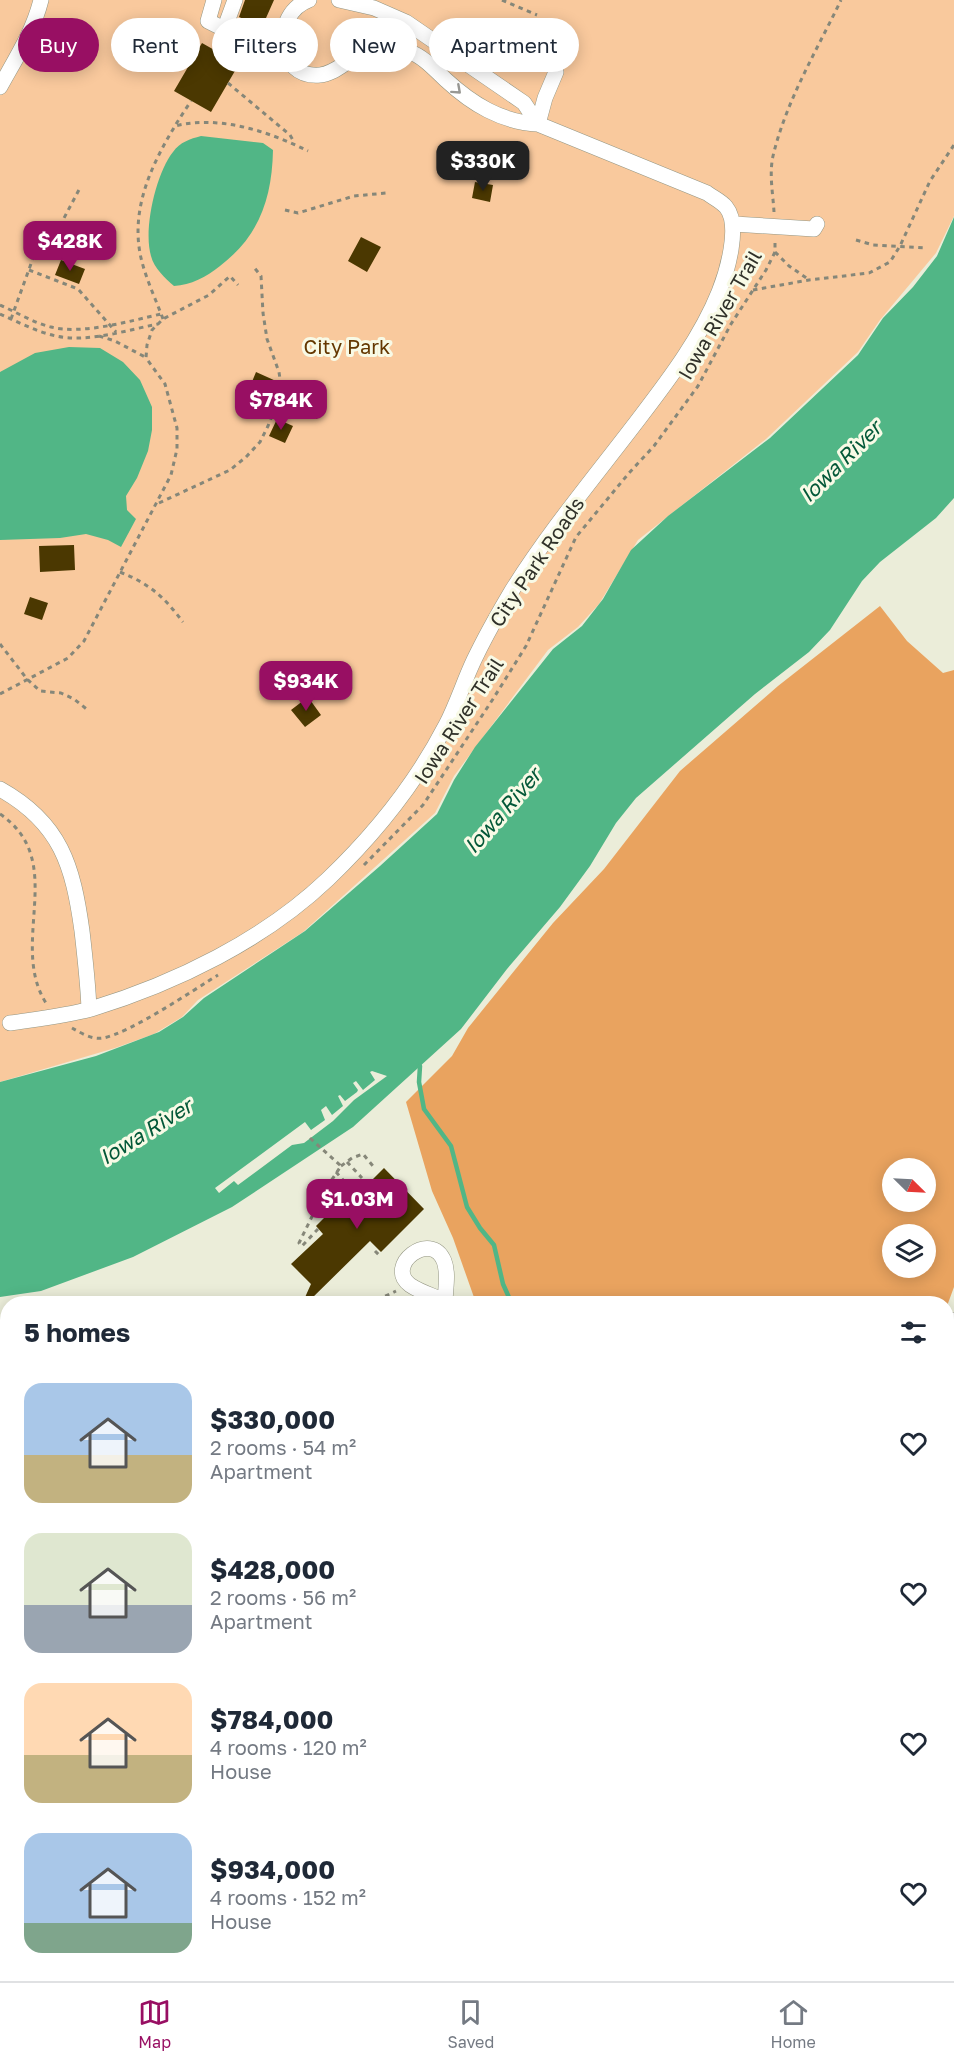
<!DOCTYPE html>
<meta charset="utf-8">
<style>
:root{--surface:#fff;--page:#f2f2f3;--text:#1f2937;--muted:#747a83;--line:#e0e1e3;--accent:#980f63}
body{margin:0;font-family:"Golos Text",sans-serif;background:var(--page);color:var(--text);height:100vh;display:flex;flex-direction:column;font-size:22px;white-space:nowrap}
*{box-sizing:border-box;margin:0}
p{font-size:20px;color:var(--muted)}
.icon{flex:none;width:33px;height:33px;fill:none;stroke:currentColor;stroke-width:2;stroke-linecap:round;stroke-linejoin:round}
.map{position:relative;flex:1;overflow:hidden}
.panel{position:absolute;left:0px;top:1296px;width:954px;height:686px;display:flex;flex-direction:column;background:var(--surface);border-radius:24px 24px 0 0;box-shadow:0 3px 15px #0003}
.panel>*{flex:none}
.hud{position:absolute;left:18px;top:18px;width:600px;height:54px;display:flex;gap:12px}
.needle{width:39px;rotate:114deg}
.controls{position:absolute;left:882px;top:1158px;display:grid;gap:12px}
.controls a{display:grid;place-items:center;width:54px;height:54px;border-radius:50%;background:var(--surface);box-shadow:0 3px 15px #0003;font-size:30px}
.price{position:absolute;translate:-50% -51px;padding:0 14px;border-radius:12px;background:var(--accent);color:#fff;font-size:20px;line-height:39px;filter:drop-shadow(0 2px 3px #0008)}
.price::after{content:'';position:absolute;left:50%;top:36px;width:18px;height:14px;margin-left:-9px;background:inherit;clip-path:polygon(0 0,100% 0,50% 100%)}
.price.current{background:#222;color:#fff}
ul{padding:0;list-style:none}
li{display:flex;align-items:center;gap:18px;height:150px;padding:0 24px}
li span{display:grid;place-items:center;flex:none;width:168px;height:120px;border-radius:18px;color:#555}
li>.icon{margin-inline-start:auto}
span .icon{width:72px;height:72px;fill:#fffc;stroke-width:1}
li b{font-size:26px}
h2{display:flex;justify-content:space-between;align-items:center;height:72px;padding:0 24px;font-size:26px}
.chip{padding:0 21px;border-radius:27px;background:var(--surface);box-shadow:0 3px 15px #0003;font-size:21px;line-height:54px}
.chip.current{background:var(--accent);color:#fff}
.menu{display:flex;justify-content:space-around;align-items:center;height:84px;border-top:2px solid var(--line);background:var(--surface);font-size:16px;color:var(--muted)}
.menu a{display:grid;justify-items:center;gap:3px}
.menu .current{color:var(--accent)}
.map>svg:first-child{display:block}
.built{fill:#dfe2c6}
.green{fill:#f9c99d}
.forest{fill:#e9a35f;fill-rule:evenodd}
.water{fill:#51b686}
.pier{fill:#ebedd9}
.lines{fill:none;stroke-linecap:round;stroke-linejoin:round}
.stream{stroke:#51b686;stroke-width:4.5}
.building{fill:#4b3801}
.minor-casing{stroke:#949683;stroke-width:16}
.major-casing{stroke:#949683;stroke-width:21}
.path{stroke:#868779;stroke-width:3;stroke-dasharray:4.5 4.5;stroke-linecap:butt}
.minor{stroke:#fff;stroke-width:15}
.major{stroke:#fff;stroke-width:20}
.oneway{stroke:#989894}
.labels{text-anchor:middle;stroke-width:6;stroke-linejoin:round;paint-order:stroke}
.street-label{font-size:20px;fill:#303129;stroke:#f8fae6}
.park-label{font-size:20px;fill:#643700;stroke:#f8fae6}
.water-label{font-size:21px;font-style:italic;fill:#035838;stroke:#f8fae6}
</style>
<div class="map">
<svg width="954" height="1981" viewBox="0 0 954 1981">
<rect width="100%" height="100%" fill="#ebedd9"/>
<path class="built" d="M0 1497 8 1503V1971H0Z"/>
<path class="green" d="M0 0H954V216L936 253 880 320 858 352 766 439 638 540 599 604 578 627 548 650 454 776 435 813 303 932 198 1000 182 1017 154 1034 115 1048 0 1082Z"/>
<path class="forest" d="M880 606 907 641 943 673 954 670V1287L947 1306 946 1304 476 1303 453 1238 432 1191 406 1102 452 1056 468 1028 506 981 553 923 604 869 680 771 778 686ZM926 1168V1202H892V1168ZM926 1234V1268H892V1234Z
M954 1669V1728L947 1729V1672Z
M954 1763V1826L947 1830V1766Z
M7 1963 8 1974H104L108 1981H0V1966Z
M298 1974H375L374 1981H304Z
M472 1974H603L599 1981H472Z"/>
<path class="water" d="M201 136 263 143 273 150C272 199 259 236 220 266 206 277 191 285 174 286 165 278 154 268 151 256 143 230 156 173 173 152 180 142 190 139 201 136Z
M954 217V498L936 518 880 562 862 581 830 630 809 652 755 694 636 798 616 823 590 866 560 907 507 969 461 1029 353 1127 232 1207 133 1257 41 1291 0 1297V1082L96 1056 159 1032 183 1017 204 998 305 931 380 866 437 814 454 780 475 747 553 649 582 626 603 599 631 550 668 516 770 438 858 355 883 318 913 287 937 256Z
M69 347 100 348 123 362 140 380 152 407V430L148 451 137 478 126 496 127 510 136 519 121 547 108 540 86 534 60 538 0 540V372L35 353Z"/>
<path class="pier" d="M372 1071 387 1076 354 1100 333 1121 304 1143 292 1145 238 1185 234 1181 219 1193 215 1188 305 1122 311 1130 325 1120 321 1110 326 1106 332 1115 343 1106 338 1096 340 1095 345 1101 357 1092 358 1090 353 1083 356 1081 363 1090 375 1080 370 1072Z"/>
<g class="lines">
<path class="stream" d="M420 1066 419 1082 424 1109 451 1146 467 1207 480 1228 494 1245 503 1284 512 1304
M946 1511 954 1509
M2 1979V1981"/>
</g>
<path class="building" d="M245 0H274L262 27 239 17Z
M202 43 239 64 211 112 174 91Z
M475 182 493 185 490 202 472 198Z
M361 237 381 247 367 272 348 261Z
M61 260 85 269 79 284 55 275Z
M256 372 276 381 267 403 247 394Z
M315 397 325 402 317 419 307 413Z
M277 419 293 426 285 443 269 436Z
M74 545 75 570 40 572 39 546Z
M30 597 48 603 42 620 24 614Z
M308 697 321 715 305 727 291 710Z
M384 1168 424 1209 381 1252 370 1241 306 1304H302L311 1284 291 1264 323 1234 316 1226 339 1203 344 1208Z"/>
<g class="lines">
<defs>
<path id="minor" d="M214 0 208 21 264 49 284 50
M339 0 374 8 406 22 524 103 538 124
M224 30 235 0
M0 87C16 58 33 32 41 0
M538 124 545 98 556 72
M734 224 814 229 817 224
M0 789C61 823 73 866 82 931 85 957 88 983 89 1009
M10 1023C37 1019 65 1016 91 1009 176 983 264 940 328 879 375 834 416 783 446 725 457 704 464 681 474 660 485 637 498 614 511 592 549 531 597 474 641 416 670 378 701 337 719 292 727 272 741 225 726 207 721 201 712 197 707 193L538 124C501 122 472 104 446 80 435 70 424 57 410 52 390 45 370 49 352 59 342 65 332 74 320 75 275 79 271 14 309 0
M445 1304C445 1291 449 1273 444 1261 431 1229 384 1266 410 1285 420 1292 434 1296 445 1301
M946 1338 954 1320
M0 1653 8 1659
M0 1731 8 1719
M946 1741 954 1739
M0 1925 5 1946
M946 1944 954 1938
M204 1974 207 1981
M894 1981 903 1974"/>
<path id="major" d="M0 1460 8 1465
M0 1497 8 1502
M946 1583 954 1580
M946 1624 954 1621"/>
</defs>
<use href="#minor" class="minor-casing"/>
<use href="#major" class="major-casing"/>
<path class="path" d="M502 0 537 15
M228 83 290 135 294 142
M176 124 191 101
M285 210 298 213 354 196 386 193
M774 212C773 194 769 174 773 156 786 101 817 50 841 0
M856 240 873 245 925 248
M775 252 789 266 808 279
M29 270 78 289 116 332
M753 290 809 280 869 273 890 262 900 246 930 181 954 145
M0 305C16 312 34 323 51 327 82 335 130 321 161 314
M0 314C18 322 37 332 56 336 88 343 127 330 158 324
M11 319 36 250 55 235 81 186
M163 319C156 300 147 281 142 262 129 213 150 167 175 126 219 115 268 131 308 151
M99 336 115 341 145 357
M159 503 230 470 246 457 260 442 268 426 278 401 281 386 279 372 267 339 263 313 261 276 253 266
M120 572C150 584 164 597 183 622
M0 644 27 679 40 691 61 693 74 699 89 711
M0 694 68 658 84 641 171 475 177 449V428L165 384 146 358 147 345 152 330 163 319 209 295 230 276 238 285
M0 814C69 861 8 943 46 1003
M364 865 423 805 493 699 526 646 576 537 629 473 654 446 698 386 731 324 766 270 775 252V239
M72 1028C81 1033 92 1040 103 1038 130 1033 192 991 218 975
M310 1138 341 1166 325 1190 299 1243 302 1246 318 1229
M347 1162 362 1178
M341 1166 352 1158 363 1154 373 1166
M336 1172 351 1189
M328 1186 340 1199
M375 1251 379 1255
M369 1304 396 1291
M0 1408 8 1412
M946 1558 954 1555"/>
<use href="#minor" class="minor"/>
<use href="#major" class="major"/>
</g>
<defs><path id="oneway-chevron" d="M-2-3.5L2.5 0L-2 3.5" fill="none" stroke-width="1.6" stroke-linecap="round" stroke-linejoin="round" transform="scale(1.5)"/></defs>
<use class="oneway" href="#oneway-chevron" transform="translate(457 90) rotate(42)"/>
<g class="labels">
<g class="street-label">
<text transform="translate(720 315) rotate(-60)" y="7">Iowa River Trail</text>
<text transform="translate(537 562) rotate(-56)" y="7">City Park Roads</text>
<text transform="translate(459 721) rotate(-57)" y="7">Iowa River Trail</text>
</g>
<g class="park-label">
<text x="347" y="354">City Park</text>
</g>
<g class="water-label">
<text transform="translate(841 462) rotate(-45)" y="7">Iowa River</text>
<text transform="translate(503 811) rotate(-49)" y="7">Iowa River</text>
<text transform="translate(146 1132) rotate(-32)" y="7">Iowa River</text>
</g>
</g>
</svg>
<div class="controls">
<a><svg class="needle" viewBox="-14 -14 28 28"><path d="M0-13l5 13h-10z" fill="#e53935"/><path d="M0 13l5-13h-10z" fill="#747a83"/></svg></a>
<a><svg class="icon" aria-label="layers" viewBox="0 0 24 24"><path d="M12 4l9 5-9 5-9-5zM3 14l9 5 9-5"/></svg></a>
</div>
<b class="price current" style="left:483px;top:192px">$330K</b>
<b class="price" style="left:70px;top:272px">$428K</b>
<b class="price" style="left:281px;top:431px">$784K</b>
<b class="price" style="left:306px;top:712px">$934K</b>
<b class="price" style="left:357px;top:1230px">$1.03M</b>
<div class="hud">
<a class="chip current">Buy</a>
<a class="chip">Rent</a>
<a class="chip">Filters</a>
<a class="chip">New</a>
<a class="chip">Apartment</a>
</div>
<section class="panel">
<h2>5 homes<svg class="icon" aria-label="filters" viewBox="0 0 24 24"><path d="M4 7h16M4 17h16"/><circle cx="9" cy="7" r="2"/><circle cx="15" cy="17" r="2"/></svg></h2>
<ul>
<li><span style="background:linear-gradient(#a9c7e8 60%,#c2b280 0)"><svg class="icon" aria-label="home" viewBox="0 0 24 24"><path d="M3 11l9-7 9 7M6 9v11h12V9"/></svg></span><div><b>$330,000</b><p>2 rooms · 54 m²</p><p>Apartment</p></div><svg class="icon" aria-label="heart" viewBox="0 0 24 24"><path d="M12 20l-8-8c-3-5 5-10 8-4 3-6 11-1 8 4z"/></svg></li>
<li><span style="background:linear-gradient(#dfe7d0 60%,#9aa5b1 0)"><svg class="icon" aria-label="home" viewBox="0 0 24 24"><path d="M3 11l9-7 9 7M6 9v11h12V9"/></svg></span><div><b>$428,000</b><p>2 rooms · 56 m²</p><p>Apartment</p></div><svg class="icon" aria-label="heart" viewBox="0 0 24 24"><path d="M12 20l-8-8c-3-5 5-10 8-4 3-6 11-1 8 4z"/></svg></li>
<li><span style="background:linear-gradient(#ffd9b3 60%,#c2b280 0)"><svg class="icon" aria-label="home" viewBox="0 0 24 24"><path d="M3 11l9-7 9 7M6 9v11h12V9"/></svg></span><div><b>$784,000</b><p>4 rooms · 120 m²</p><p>House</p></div><svg class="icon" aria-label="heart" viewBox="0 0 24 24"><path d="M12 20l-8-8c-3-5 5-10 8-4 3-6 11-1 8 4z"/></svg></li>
<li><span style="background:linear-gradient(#a9c7e8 75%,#7fa58c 0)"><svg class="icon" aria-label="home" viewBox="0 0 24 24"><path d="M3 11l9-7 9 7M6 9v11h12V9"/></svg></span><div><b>$934,000</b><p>4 rooms · 152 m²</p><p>House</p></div><svg class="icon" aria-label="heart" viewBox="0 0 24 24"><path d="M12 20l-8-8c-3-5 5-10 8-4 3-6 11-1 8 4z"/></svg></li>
</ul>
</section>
</div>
<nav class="menu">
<a class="current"><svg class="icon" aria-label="map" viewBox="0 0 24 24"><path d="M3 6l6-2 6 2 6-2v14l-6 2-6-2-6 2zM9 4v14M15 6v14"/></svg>Map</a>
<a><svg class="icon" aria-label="saved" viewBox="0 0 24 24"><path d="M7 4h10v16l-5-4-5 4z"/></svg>Saved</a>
<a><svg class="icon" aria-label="home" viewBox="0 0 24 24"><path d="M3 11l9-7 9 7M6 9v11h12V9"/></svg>Home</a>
</nav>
